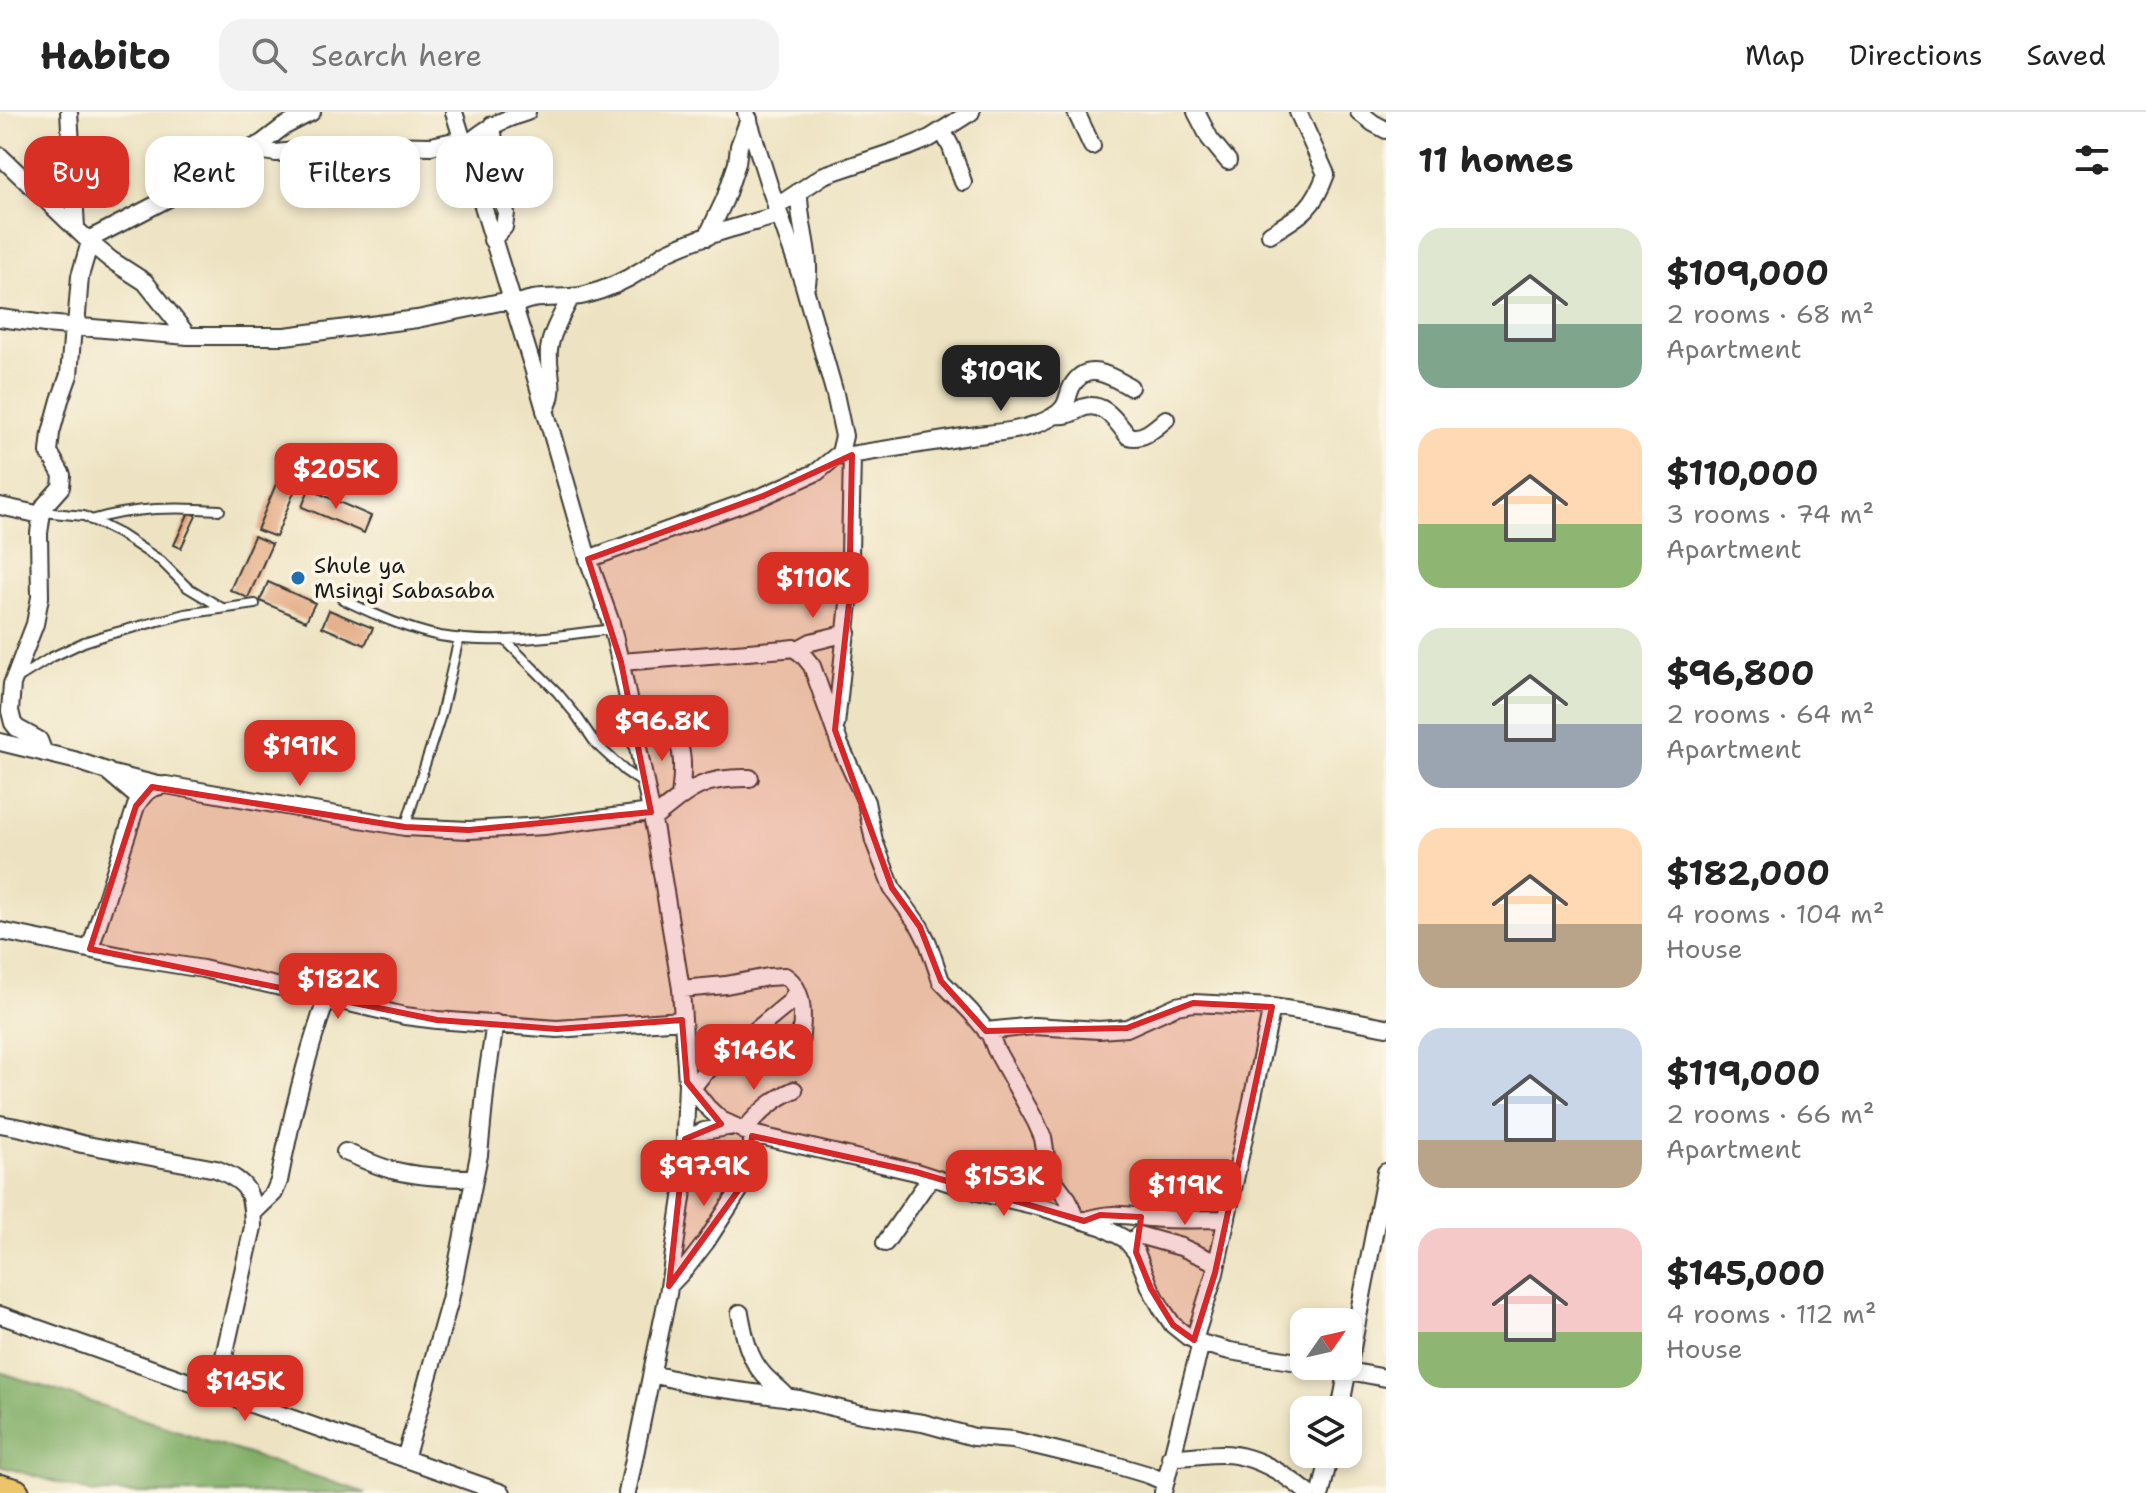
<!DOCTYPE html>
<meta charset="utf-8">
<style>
:root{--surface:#fff;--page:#f2f2f2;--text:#222;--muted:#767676;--line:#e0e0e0;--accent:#d93025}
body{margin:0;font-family:"Shantell Sans",sans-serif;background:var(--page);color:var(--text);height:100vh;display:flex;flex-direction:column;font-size:30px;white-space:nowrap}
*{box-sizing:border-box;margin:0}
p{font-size:26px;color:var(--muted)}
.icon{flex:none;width:44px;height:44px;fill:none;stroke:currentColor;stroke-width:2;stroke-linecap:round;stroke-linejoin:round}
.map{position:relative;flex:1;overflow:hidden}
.panel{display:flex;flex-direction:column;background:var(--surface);width:760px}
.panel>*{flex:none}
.guide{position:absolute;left:24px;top:24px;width:760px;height:72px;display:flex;gap:16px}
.needle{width:52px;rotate:56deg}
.fabs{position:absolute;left:1290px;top:1196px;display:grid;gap:16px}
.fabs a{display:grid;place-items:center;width:72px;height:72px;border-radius:16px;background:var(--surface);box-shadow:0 4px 12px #0003;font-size:40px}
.price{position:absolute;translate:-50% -68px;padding:0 18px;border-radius:16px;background:var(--accent);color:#fff;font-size:26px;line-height:52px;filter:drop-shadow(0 2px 4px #0008)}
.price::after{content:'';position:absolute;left:50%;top:48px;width:24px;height:18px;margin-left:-12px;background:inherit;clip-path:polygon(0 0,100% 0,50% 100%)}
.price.on{background:#222;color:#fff}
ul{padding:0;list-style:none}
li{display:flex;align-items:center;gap:24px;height:200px;padding:0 32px}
li span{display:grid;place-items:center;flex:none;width:224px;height:160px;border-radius:24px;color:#555}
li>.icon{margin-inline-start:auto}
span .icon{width:96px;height:96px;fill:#fffc;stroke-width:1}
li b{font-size:34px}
h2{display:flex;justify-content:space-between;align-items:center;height:96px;padding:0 32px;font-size:34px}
.tag{padding:0 28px;border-radius:24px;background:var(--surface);box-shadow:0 4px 12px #0003;font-size:28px;line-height:72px}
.tag.on{background:var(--accent);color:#fff}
header{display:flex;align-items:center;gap:48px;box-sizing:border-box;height:112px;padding:0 40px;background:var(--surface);border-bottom:2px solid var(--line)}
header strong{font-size:38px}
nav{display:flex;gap:44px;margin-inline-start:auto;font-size:28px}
.search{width:560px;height:72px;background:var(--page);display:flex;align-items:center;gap:20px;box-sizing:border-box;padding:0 28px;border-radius:24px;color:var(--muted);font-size:30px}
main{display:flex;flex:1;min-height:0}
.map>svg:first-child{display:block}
.forest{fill:#80ad66;stroke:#4e6441;stroke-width:2}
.building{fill:#e1a37a}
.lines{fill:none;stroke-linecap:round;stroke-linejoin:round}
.lane-casing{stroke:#3b3a35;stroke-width:12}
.street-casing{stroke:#3b3a35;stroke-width:20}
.highway-casing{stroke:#3b3a35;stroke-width:32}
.lane{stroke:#fff;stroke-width:8}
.street{stroke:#fff;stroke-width:16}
.highway{stroke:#edc569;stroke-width:28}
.marked{fill:#d62828;fill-opacity:0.2;stroke:#d62828;stroke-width:6;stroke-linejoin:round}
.poi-dot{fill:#1f6fb2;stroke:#fcf5e5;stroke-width:3}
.labels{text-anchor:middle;stroke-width:8;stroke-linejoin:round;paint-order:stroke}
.poi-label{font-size:22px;fill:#1c1c1c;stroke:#fcf5e5;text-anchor:start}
</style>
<header>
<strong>Habito</strong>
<div class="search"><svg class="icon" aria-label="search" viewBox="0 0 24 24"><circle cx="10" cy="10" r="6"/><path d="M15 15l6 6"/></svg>Search here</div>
<nav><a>Map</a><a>Directions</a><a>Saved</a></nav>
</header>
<main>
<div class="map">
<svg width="1386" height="1381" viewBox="0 0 1386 1381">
<rect width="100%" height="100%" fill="#fcf5e5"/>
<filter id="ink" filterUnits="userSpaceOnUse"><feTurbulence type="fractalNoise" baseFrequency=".0125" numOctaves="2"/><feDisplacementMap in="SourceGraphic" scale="16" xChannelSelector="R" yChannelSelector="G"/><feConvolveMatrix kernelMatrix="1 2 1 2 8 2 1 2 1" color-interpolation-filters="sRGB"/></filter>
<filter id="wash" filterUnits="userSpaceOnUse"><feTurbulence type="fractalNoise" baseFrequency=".006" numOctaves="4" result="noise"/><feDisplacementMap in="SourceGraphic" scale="32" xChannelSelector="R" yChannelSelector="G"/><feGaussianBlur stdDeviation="1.8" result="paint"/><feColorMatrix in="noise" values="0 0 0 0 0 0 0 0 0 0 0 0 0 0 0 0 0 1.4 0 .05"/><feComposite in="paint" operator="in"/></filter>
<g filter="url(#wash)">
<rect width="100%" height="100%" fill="#ede3c2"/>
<path class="forest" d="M0 1260 366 1381H94L0 1354Z"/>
<g id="blocks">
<path class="building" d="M278 367 296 375 276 425 257 418Z
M309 377 371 404 364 421 302 395Z
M189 400 196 404 181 436 174 433Z
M254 424 272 432 248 486 230 478Z
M268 470 315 491 306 509 260 489Z
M329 498 373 516 365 533 322 515Z"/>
</g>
</g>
<g filter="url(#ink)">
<use href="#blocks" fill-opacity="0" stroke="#3b3a35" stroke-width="2"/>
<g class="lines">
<defs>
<path id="lane" d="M42 400 84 404 120 422 161 449 187 475 222 496
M91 408C136 395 175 395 220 398
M342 487C374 502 405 517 440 524 497 534 555 524 612 517
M505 528 557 580 576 603 596 632 625 659 644 672
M18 566 50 546 84 530 106 523 185 502 255 492
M405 715 441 603 459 526"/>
<path id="street" d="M69 0 76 115
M454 0 533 256 588 447 611 511 623 562 655 719 681 877 687 970 683 1079 668 1182 627 1381
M1076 0 1092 34
M1196 0 1210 27 1228 49
M1359 0 1373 11 1386 18
M492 13 498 61 506 101 504 115 492 128
M942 18 951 35 963 70
M465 34C487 15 499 9 527 0
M251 37 276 41 341 34 360 38 379 33 431 34 463 27
M0 44 94 134 111 148 145 170 188 224
M799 79C798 111 812 141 807 172
M776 95 824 63 908 35 930 26 971 0
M1270 122C1301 103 1313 98 1326 62L1298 0
M707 125 725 87 737 51 739 34 749 7
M88 128 169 86 218 54 262 31 283 15 312 0
M513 195C533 180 562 189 585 183 605 178 625 169 642 158 651 153 658 145 667 140 703 123 741 114 779 103
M0 206 45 212 188 224H285L417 207 510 188
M76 215 80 164 90 130
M545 299C558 275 547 262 549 238 551 220 563 201 571 185
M1055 303C1066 304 1071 302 1080 297 1102 286 1116 309 1128 324 1143 329 1155 316 1166 307
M835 345C881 339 925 331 970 324 993 321 1015 320 1037 312 1045 309 1058 303 1063 296 1068 290 1068 281 1072 274 1087 248 1111 264 1130 275
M0 394 41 403
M588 447 763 384 817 360 840 341 844 324 835 282 803 170 769 73 746 0
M796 538 811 530 847 521
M621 550 785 537 794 536 803 543 812 554 840 633 866 690 874 729 892 776 920 815 928 831 941 869 971 900 990 923 996 938 1036 1010 1043 1026 1049 1062 1068 1087 1075 1106
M836 613 849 491 852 343
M635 624C643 623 652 619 660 619 689 620 682 666 680 685
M0 630 74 648 107 659 140 687
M44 641 39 628 17 616 13 611 10 599 12 572 35 512 40 485 39 421 42 400 45 393 61 375 62 363 49 340 51 321 60 288 69 263 73 215
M113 662 162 674
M653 707C690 677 701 665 750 666
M0 819 122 844 203 857 405 904 437 908 557 917 682 908
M90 837 136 694C144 681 149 675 166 673L405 715 469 718 544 714 651 700
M681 877 726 873 768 865 785 864C811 881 800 924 798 951
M986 919 1034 914 1099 918 1127 916 1176 894 1193 891 1272 895 1324 903 1386 915
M687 970 707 995 721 1008 752 1022 916 1060 978 1080 1041 1095 1103 1115 1125 1127 1136 1140 1151 1177 1162 1197 1173 1213 1188 1225 1204 1232 1230 1239 1304 1251
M692 976 703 962 789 891 797 879
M0 1012 22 1016 82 1032 216 1057C250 1071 252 1080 253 1115L216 1280
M744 1019C758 1001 773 987 794 978
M685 1027 704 1019 733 1014
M345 1040C361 1046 376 1054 392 1058 419 1065 446 1066 474 1066
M253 1101 274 1081 279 1069C291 1007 305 946 327 886
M1084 1109C1115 1097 1133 1106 1164 1107 1185 1108 1206 1107 1227 1107
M1138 1123 1181 1135 1217 1151
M885 1131 931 1065
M669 1174 686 1156 706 1130 748 1065 752 1046V1022
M740 1201C744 1223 748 1246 764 1263 771 1271 781 1277 788 1286
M0 1203 502 1381
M1194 1228 1215 1161 1272 895
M1322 1254 1386 1266
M652 1262 701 1274 799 1287 861 1302 923 1311 974 1325 1013 1328 1112 1352 1149 1363 1165 1370
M1340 1298 1386 1060
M1170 1345C1188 1345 1205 1342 1222 1342 1254 1342 1284 1361 1308 1381
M405 1347 450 1188 479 1043 486 971 495 911
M1163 1380 1201 1231
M1321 1381 1330 1342"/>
<path id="highway" d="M0 1377 15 1381"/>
</defs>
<use href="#lane" class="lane-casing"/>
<use href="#street" class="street-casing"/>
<use href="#highway" class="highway-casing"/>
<use href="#lane" class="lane"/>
<use href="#street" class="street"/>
<use href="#highway" class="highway"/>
</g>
</g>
<path class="marked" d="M852 343 849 491 835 618 892 776 920 815 941 869 986 919 1127 916 1193 891 1272 895 1215 1161 1194 1228 1173 1213 1151 1177 1136 1140 1141 1105 1100 1103 1084 1109 916 1060 752 1024 748 1065 669 1174 685 1027 721 1012 687 970 682 908 557 917 437 908 90 837 136 694 152 675 405 715 469 718 651 700 621 550 588 447 763 384Z"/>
<circle class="poi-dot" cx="298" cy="466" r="8"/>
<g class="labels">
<g class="poi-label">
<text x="314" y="461">Shule ya<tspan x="314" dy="25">Msingi Sabasaba</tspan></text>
</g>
</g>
</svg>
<div class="fabs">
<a><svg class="needle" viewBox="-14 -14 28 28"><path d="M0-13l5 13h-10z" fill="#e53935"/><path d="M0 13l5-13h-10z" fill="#767676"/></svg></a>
<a><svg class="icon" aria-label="layers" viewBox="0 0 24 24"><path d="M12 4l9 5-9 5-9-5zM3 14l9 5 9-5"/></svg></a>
</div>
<b class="price on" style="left:1001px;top:301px">$109K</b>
<b class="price" style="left:336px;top:399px">$205K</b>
<b class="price" style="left:813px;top:508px">$110K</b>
<b class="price" style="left:662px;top:651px">$96.8K</b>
<b class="price" style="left:300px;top:676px">$191K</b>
<b class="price" style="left:338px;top:909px">$182K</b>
<b class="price" style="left:754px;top:980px">$146K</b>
<b class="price" style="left:704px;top:1096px">$97.9K</b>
<b class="price" style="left:1004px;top:1106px">$153K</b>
<b class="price" style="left:1185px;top:1115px">$119K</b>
<b class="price" style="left:245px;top:1311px">$145K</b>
<div class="guide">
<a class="tag on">Buy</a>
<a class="tag">Rent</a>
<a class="tag">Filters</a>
<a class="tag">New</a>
</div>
</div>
<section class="panel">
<h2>11 homes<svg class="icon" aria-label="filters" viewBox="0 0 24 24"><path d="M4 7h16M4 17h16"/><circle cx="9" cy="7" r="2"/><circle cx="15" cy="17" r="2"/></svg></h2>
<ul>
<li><span style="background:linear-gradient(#dfe7d0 60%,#7fa58c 0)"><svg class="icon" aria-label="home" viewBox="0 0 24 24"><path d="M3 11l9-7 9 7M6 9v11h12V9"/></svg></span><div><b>$109,000</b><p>2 rooms · 68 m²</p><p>Apartment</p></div></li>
<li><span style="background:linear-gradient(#ffd9b3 60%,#8fb573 0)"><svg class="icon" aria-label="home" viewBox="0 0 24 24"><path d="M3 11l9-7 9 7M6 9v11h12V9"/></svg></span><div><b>$110,000</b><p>3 rooms · 74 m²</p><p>Apartment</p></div></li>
<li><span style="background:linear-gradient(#dfe7d0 60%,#9aa5b1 0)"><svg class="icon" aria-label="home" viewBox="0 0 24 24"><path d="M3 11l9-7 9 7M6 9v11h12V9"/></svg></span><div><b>$96,800</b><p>2 rooms · 64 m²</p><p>Apartment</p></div></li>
<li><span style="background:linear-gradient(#ffd9b3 60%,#b9a48a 0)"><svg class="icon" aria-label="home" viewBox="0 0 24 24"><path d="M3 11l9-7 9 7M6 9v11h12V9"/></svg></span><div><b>$182,000</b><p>4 rooms · 104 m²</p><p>House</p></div></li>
<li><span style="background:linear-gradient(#c9d6e8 70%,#b9a48a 0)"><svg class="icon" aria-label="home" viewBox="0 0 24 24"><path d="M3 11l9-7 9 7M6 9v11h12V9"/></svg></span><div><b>$119,000</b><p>2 rooms · 66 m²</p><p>Apartment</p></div></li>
<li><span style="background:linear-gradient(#f6c9c9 65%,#8fb573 0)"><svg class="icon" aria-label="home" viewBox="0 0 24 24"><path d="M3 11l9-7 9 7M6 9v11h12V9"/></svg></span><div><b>$145,000</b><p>4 rooms · 112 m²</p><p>House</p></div></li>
</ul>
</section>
</main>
